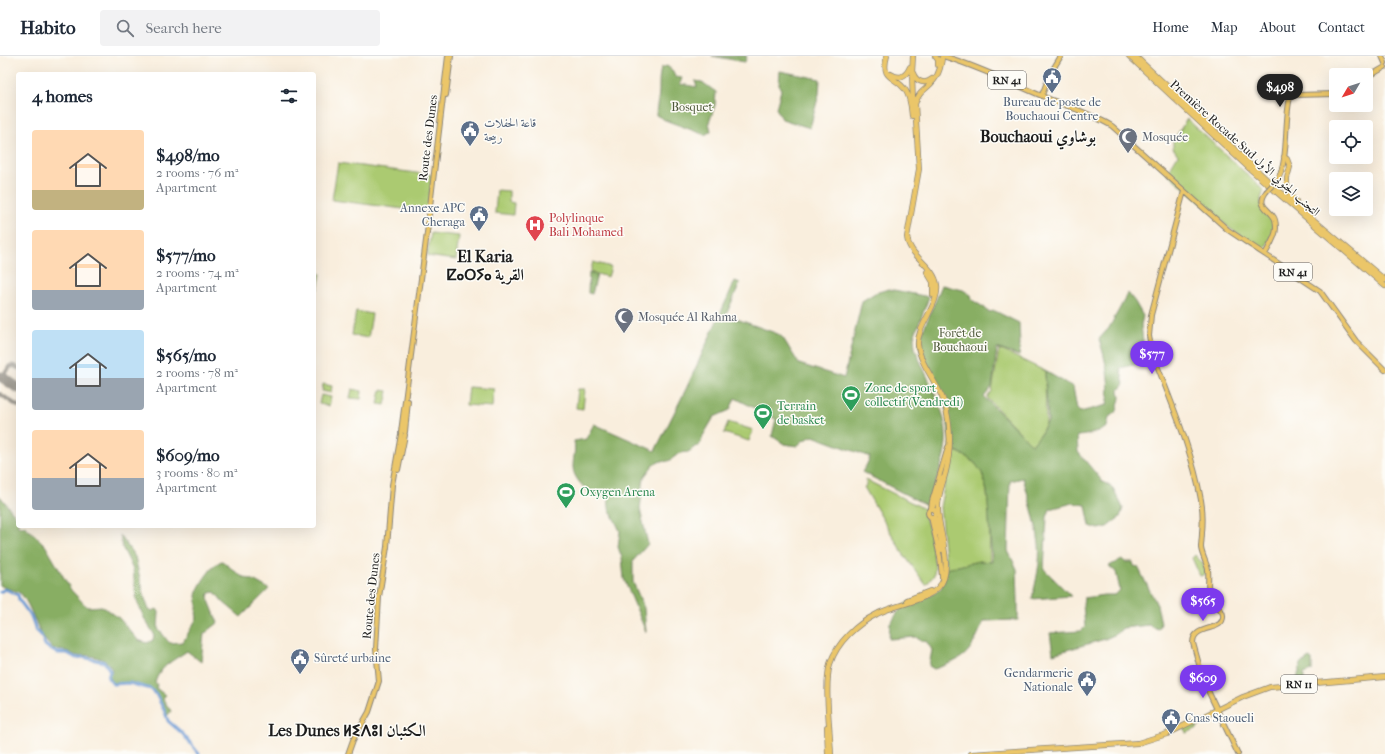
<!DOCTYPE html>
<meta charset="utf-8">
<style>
:root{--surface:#fff;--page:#f2f2f3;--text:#1f2937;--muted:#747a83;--line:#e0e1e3;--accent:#7c3aed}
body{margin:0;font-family:"IM FELL French Canon",Amiri,"Noto Sans Tifinagh",serif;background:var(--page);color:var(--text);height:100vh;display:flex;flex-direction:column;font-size:15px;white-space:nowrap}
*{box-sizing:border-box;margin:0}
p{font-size:13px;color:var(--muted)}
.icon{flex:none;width:22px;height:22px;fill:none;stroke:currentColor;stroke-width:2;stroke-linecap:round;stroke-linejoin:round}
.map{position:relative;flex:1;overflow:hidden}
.panel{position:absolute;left:16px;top:16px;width:300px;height:456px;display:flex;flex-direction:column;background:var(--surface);border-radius:4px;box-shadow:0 4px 16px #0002}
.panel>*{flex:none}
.needle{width:26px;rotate:231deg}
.buttons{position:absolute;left:1329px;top:12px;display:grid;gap:8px}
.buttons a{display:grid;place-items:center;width:44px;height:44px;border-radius:4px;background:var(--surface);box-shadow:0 4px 16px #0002;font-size:20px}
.price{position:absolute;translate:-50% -34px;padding:0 9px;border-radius:14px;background:var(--accent);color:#fff;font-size:13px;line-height:26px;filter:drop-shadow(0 1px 2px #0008)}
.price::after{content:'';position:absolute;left:50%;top:24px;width:12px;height:9px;margin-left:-6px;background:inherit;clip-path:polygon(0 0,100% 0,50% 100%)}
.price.current{background:#222;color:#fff}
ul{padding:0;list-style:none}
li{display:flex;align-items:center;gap:12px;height:100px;padding:0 16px}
li span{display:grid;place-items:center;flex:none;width:112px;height:80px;border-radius:4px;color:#555}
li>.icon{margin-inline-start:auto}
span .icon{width:48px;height:48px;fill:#fffc;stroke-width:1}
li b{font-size:17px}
h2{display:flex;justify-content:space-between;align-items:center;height:48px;padding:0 16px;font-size:17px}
header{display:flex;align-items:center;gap:24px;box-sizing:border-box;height:56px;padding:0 20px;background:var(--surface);border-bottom:1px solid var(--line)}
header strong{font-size:19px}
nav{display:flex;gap:22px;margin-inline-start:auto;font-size:14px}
.search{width:280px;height:36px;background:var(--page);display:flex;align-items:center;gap:10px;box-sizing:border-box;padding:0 14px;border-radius:4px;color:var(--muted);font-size:15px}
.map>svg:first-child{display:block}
.green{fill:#abca71;stroke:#647346}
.forest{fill:#88ae63;stroke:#526540}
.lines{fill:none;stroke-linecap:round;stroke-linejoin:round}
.river{stroke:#6c9bd5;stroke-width:3}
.taxiway{stroke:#8a857c;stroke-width:4.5}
.runway{stroke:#8a857c;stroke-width:11}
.highway-tunnel{stroke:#d8cec0;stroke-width:4.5;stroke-dasharray:4.5 2;stroke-linecap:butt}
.major-casing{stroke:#8a857c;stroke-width:6}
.highway-casing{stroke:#8a857c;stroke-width:6}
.major{stroke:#ebc669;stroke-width:4}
.highway{stroke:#ebc669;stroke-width:4.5}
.major-bridge-casing{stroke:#8a857c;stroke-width:6;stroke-linecap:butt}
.major-bridge{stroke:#ebc669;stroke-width:4}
.labels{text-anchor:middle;stroke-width:3;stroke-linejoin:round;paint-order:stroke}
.shield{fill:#fdfcf7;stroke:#605f5e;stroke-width:1}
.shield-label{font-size:11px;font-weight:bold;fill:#1c1c1c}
.service-label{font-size:12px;fill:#4e5e75;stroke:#fdfcf7;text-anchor:start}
.park-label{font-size:12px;fill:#4e593a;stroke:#fdfcf7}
.worship-label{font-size:12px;fill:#5b616d;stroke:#fdfcf7;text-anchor:start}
.street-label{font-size:12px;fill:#1c1c1c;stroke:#fdfcf7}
.health-label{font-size:12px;fill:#be3a42;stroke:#fdfcf7;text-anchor:start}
.leisure-label{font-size:12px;fill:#27864d;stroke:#fdfcf7;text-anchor:start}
.district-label{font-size:16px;font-weight:bold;fill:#1c1c1c;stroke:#fdfcf7}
</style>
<header>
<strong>Habito</strong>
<div class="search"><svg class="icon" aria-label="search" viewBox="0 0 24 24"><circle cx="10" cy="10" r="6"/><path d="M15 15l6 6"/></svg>Search here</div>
<nav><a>Home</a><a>Map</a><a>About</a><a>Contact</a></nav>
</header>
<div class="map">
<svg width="1385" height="698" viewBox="0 0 1385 698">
<rect width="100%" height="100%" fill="#fdfcf7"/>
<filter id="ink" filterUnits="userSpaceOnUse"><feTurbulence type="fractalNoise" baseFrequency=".025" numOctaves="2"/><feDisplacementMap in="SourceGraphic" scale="8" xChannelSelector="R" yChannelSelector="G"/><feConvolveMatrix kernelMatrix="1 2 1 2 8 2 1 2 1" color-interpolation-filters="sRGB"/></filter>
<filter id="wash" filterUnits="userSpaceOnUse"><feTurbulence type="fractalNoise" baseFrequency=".012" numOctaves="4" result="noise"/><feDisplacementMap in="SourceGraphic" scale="16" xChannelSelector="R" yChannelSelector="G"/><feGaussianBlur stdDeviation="0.9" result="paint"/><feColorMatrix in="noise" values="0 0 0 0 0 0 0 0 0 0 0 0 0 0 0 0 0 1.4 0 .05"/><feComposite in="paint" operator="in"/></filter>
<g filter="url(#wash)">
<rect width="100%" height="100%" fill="#f9eedd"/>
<path class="green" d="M1187 63 1264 134 1261 143V150L1272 164 1274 173 1264 195 1229 172 1167 117 1178 99 1173 92V85Z
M338 107 432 119 428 156 332 144Z
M497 134 509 135V146L514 147 513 159 495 157Z
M431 177 459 180 456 204 427 200Z
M593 206 611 211 608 221 590 216Z
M314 217 321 218 318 233 314 232Z
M356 255 372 258 368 282 352 279Z
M999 293 1045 315 1046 367 1040 379 1032 389 987 342 992 335Z
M323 328 332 330 331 337 322 335Z
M468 331 494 333 492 351 466 349Z
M352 333 362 335 361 343 350 342Z
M578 333H585L583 353 576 352Z
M381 334 388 335 385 349 378 348Z
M321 339 331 341 329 350 319 348Z
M728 366 753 374 749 385 724 377Z
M951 394C963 397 977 406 982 417 991 438 989 482 990 507L979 505 946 513 940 451Z
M866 424 925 453 926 455 925 460 928 470 935 509 934 519 926 529 902 496 864 431 866 430Z
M1195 499 1203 508 1206 518 1200 520 1192 502Z
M1195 666 1198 672 1186 677 1184 671Z"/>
<path class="forest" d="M712 0H747L745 6Z
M667 10 673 15 675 21 682 22 680 28 697 31 695 25 702 26 716 36 715 49 709 67 711 75 705 79 665 64 656 59C656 51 659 43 659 35 659 27 659 20 661 12Z
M780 15 820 23 819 38 810 72 782 63 776 52 781 34 779 29Z
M589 216 597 219 592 238 588 237Z
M735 225 740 227 726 259 778 278 783 282 799 308 844 322 862 245 875 237 889 233 929 241 914 281 915 292C926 324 952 358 945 394 942 412 933 432 928 450L862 416 866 410 870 401 813 380 804 384 797 390 784 388 772 380 776 363 735 342 730 354 714 361 704 378 699 390C692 391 693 394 688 396 686 397 684 396 682 397 673 399 671 408 661 405L653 409 644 421 640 453 648 488 633 505V526L644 552 646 576 624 523 622 502 618 491 620 475 609 452 608 439 593 440C586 433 573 423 573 411 573 402 576 394 574 385L586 383 594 368 655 395 686 333Z
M942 229 963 234 971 239 972 244 985 252 988 256 995 255 1019 267 1020 289 1019 300 997 292 992 331 984 341 1032 389 1040 379 1048 365 1045 315 1073 331 1077 353 1080 356 1107 349C1112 330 1105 301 1099 283L1109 272 1128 237 1135 246 1143 260 1141 269 1143 285 1149 305 1120 312 1124 328 1119 334 1120 342 1117 355 1109 361 1107 371C1097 377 1089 379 1077 380L1078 396 1103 426 1113 432 1123 452 1120 461 1107 471 1099 473 1090 470 1086 449 1073 447 1050 453 1047 461 1044 513 1071 540 1032 543C1036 525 1041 506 1039 488 1036 465 1029 443 1023 422L1010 425 1008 495 1017 513 1018 544V564L984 565C970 596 969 602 934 613L929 610 932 594 927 586 918 583 916 581 889 583 890 568 898 556 906 547 932 539 941 532 944 524 946 513 979 505 992 506 987 435 982 417 975 407 959 396 951 394 945 343 921 296 919 289 920 282Z
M0 440 18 463V470H25L45 489 71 534 84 548 88 551 102 550 119 562 138 584 147 587 153 584 154 578 144 562 136 543 133 513 122 491 120 479 135 501 144 540 149 554 152 555 157 553 159 556 158 573C163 577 165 583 170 587L183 586 197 562C195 554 198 553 197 547 197 545 196 542 196 540 197 531 213 507 222 505L241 520 255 525 269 533 241 561 223 546 215 536 209 537 208 542 218 567 204 578 201 606 187 595C173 605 161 609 155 626L157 629 156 632 165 639 163 641 164 645 171 655 167 660 156 637 151 632 145 631 133 627H113L109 620 112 616C111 603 94 600 83 599 82 599 77 600 77 600 73 599 69 595 65 595 61 594 57 595 53 592 39 583 33 553 22 539 17 533 6 534 0 529Z
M1122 503 1125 506H1133L1134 510 1138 511 1157 549 1161 567 1159 573 1151 571 1149 569 1123 572 1116 578 1105 583 1053 598 1050 577 1081 575 1085 571 1083 548 1084 542 1104 539H1115L1120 534 1116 516 1109 510Z
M1309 602 1312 604V615L1304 618V625L1296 626 1301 608Z"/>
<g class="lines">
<path class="river" d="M0 536 5 533 18 539 19 544 31 560 36 574 41 579 45 589 50 593 57 597H67L76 602 83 601 104 606 106 608 110 615 108 622 113 628 129 627 151 633 156 638 165 656 168 665 182 677 199 698"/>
<path class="taxiway" d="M0 323 11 310H15L18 312
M0 338 18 350"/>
<path class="runway" d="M2 321 18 332"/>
</g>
</g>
<g filter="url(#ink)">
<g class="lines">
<path class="highway-tunnel" d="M933 450 935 463"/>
<defs>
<path id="major" d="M943 0C977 10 1009 26 1042 40 1066 50 1090 57 1112 70L1228 174 1320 235 1356 285 1385 314
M1382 0 1385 7
M1366 22 1385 11
M446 39 451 0
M1042 39 1050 18 1061 0
M1277 124C1289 108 1284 63 1290 42L1295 39 1336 38
M1184 135 1151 259 1149 280 1152 296C1170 344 1192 393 1201 444 1203 455 1203 466 1202 477 1202 482 1201 487 1201 492 1202 499 1206 506 1208 513 1209 522 1207 531 1209 540 1210 549 1222 550 1223 559 1225 577 1193 567 1193 587L1204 626 1238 698
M429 166 431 167 430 169 428 168Z
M428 167 448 0
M1265 198C1269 191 1276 181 1276 172 1276 168 1276 163 1273 160 1267 152 1257 149 1266 136
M401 376 428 169
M405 376 408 345
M398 414 405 379
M931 453 932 445 948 391
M928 457a4 4 0 1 1 8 0a4 4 0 1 1-8 0Z
M931 461 940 501 942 521
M939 475 942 494
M348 698 353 684 369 656 379 625 376 593 379 541 387 491 392 429 401 378"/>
<path id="highway" d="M887 0C880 25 896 19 906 35 911 43 911 52 912 60
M935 0 938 4V9
M1129 0 1250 113 1385 230
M1135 0 1277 133 1385 224
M913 17C916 26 925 29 932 23
M891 18C900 24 906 20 910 11
M913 49 912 17 913 0
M1284 101 1287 103 1290 111 1287 122V132L1291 140 1296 145
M927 216 933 226V239
M933 450 941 422
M935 463 938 477
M907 544 930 535
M827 671 828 698
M831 698C830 673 824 630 830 608 837 586 857 568 877 558 895 548 937 545 944 522 950 502 939 475 938 454 937 440 943 428 946 415 951 394 951 373 946 352 941 330 921 312 918 289 916 271 940 248 937 229 934 209 909 201 907 181L919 113 915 48C919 34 927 34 934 24 939 18 942 7 942 0
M971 698 1138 687 1167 678 1243 641 1270 631 1385 621"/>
</defs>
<use href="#major" class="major-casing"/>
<use href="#highway" class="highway-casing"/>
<use href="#major" class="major"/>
<use href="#highway" class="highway"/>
<defs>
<path id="major-bridge" d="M1266 136 1277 124"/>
</defs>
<use href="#major-bridge" class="major-bridge-casing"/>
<use href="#major-bridge" class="major-bridge"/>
</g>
</g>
<defs>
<symbol id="civic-pin" viewBox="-11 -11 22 30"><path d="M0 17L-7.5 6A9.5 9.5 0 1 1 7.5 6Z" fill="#5c6f8a" stroke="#fdfcf7"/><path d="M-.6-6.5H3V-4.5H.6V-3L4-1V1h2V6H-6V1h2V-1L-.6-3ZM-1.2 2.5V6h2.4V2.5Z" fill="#fff"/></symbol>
<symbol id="mosque-pin" viewBox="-11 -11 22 30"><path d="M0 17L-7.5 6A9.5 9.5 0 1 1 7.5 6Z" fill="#6b7280" stroke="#fdfcf7"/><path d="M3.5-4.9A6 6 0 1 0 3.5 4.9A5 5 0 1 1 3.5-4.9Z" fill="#fff"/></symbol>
<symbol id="hospital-pin" viewBox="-11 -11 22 30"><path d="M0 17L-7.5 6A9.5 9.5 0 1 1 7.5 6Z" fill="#e0444e" stroke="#fdfcf7"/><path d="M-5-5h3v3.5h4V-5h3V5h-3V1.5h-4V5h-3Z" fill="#fff"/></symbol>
<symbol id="stadium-pin" viewBox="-11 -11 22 30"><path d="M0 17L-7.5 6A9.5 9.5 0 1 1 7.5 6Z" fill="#2e9e5b" stroke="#fdfcf7"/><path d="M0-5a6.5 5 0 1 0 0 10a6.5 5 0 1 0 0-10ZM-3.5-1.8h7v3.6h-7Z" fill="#fff"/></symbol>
</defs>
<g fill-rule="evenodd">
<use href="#civic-pin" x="1041" y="10" width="22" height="30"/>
<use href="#civic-pin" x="459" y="63" width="22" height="30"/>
<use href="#mosque-pin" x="1117" y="70" width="22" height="30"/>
<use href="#civic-pin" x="468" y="148" width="22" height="30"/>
<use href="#hospital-pin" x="524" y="158" width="22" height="30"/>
<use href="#mosque-pin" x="613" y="250" width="22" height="30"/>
<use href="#stadium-pin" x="840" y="328" width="22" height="30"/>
<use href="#stadium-pin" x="752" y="346" width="22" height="30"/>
<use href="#stadium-pin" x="555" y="425" width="22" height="30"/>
<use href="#civic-pin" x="289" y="591" width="22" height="30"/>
<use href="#civic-pin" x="1076" y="613" width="22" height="30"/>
<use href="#civic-pin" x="1160" y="651" width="22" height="30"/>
</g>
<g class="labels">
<g class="shield">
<rect x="988" y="15" width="38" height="18" rx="3"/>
<rect x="1274" y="207" width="38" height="18" rx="3"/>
<rect x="1281" y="619" width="36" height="18" rx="3"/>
</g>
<g class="shield-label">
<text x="1007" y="28">RN 41</text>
<text x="1293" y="220">RN 41</text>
<text x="1299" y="632">RN 11</text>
</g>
<g class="service-label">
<text x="1052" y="50" text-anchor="middle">Bureau de poste de<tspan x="1052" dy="14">Bouchaoui Centre</tspan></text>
<text x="484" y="71">قاعة الحفلات<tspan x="484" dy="14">ربيحة</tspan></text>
<text x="465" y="156" text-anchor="end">Annexe APC<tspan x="465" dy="14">Cheraga</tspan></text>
<text x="314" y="606">Sûreté urbaine</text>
<text x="1073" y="621" text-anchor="end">Gendarmerie<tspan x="1073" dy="14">Nationale</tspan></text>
<text x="1185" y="666">Cnas Staoueli</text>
</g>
<g class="park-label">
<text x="692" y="55">Bosquet</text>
<text x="960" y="281">Forêt de<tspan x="960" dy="14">Bouchaoui</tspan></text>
</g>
<g class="worship-label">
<text x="1142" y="85">Mosquée</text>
<text x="638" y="265">Mosquée Al Rahma</text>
</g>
<g class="street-label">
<text transform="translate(428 82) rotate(-83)" y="4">Route des Dunes</text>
<text transform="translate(1245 92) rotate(42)" y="4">Première Rocade Sud التجنب الجنوبي الأول</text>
<text transform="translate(371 540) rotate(-84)" y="4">Route des Dunes</text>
</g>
<g class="health-label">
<text x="549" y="166">Polylinque<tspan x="549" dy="14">Bali Mohamed</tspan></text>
</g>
<g class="leisure-label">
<text x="865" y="336">Zone de sport<tspan x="865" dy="14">collectif (Vendredi)</tspan></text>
<text x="777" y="354">Terrain<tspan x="777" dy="14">de basket</tspan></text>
<text x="580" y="440">Oxygen Arena</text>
</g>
<g class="district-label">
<text x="1038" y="86">Bouchaoui بوشاوي</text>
<text x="485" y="206">El Karia<tspan x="485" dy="18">ⵇⴰⵔⵢⴰ القرية</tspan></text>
<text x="347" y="680">Les Dunes ⵍⵉⴷⵓⵏ الكثبان</text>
</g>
</g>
</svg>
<div class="buttons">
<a><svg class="needle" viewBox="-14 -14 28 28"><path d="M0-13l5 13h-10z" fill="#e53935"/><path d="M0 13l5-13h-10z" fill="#747a83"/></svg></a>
<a><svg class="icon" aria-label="locate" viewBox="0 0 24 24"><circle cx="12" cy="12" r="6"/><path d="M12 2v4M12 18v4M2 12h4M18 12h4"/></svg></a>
<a><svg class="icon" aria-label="layers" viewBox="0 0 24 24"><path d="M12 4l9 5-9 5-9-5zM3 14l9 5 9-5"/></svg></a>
</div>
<b class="price current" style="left:1280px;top:52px">$498</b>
<b class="price" style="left:1152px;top:319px">$577</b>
<b class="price" style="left:1203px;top:566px">$565</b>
<b class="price" style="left:1203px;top:643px">$609</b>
<section class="panel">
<h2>4 homes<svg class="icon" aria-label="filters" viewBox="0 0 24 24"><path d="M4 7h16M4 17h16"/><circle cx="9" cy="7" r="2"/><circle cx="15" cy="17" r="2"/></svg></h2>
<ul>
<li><span style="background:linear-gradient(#ffd9b3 75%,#c2b280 0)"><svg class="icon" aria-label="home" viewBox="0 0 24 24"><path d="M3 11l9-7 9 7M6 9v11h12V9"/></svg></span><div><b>$498/mo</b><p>2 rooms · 76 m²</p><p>Apartment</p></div></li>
<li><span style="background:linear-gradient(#ffd9b3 75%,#9aa5b1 0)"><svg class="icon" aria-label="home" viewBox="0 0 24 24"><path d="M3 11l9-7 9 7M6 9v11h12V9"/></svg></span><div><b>$577/mo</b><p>2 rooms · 74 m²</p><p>Apartment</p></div></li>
<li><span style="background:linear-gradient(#bfe0f5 60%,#9aa5b1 0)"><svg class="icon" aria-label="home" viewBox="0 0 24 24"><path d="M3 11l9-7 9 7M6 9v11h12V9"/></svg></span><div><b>$565/mo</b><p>2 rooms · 78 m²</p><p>Apartment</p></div></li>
<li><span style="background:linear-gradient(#ffd9b3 60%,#9aa5b1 0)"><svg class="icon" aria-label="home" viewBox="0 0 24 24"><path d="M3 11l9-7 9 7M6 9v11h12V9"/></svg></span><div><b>$609/mo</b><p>3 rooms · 80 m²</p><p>Apartment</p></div></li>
</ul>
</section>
</div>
